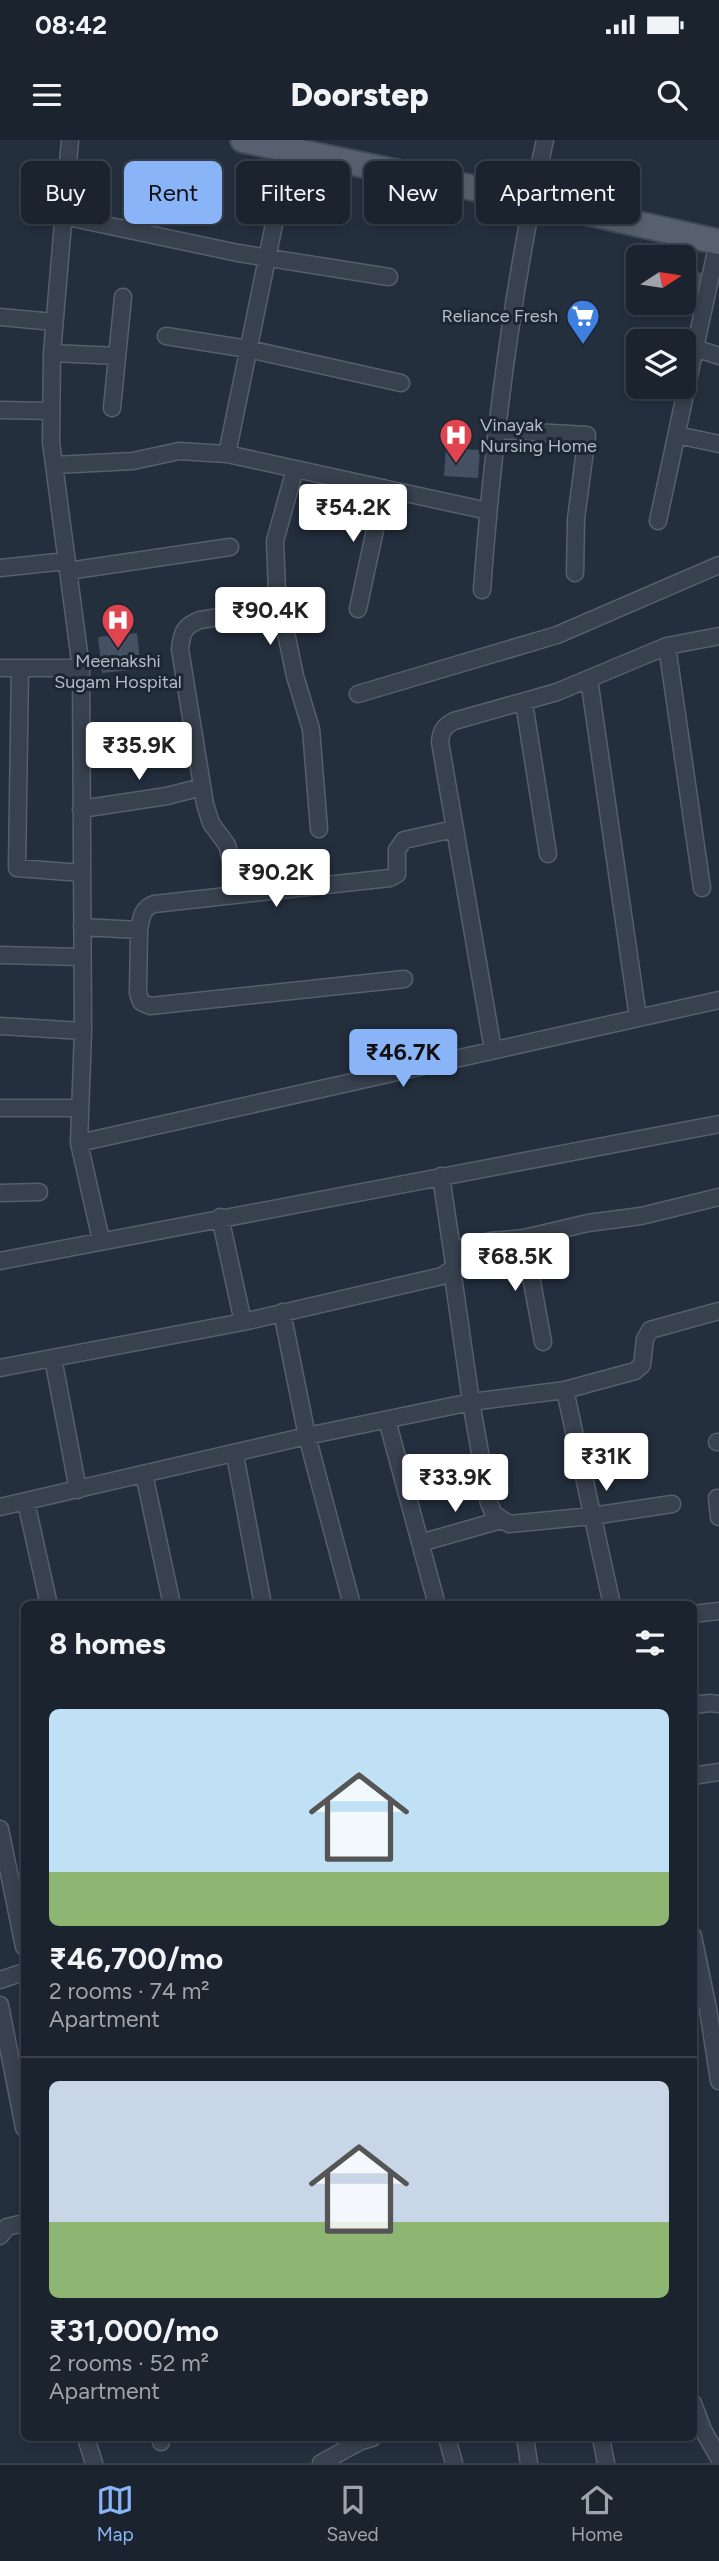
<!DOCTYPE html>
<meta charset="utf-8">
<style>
:root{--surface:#1b232e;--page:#242b36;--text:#f1f3f6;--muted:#a0a4aa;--line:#39404a;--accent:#8ab4f8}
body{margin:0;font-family:Figtree,sans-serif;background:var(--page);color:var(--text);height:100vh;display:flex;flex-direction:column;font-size:26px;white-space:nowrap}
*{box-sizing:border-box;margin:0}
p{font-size:23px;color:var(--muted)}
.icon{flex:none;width:38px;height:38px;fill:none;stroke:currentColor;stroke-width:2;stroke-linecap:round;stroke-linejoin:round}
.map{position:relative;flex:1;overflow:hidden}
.panel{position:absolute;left:21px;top:1461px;width:676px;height:840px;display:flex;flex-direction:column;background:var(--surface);border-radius:10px;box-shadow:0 4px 10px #0003,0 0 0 2px var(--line)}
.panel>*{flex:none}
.guide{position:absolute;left:21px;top:21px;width:677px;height:63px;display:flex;gap:14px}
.needle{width:46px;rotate:78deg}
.tools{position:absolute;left:626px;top:105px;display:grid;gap:14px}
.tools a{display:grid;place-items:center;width:70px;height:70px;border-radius:10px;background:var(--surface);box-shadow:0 4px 10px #0003,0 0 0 2px var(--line);font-size:35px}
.price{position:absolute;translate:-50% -60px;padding:0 16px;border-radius:7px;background:#fff;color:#222;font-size:23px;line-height:46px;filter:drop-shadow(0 2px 4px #0008)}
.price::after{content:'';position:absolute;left:50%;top:42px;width:21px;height:16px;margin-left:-10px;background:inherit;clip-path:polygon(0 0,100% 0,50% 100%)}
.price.active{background:var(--accent);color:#111}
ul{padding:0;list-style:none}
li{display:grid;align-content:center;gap:14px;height:371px;padding:0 28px}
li+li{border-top:2px solid var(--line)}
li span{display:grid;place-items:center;height:217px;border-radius:10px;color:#555}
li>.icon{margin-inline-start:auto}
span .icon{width:126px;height:126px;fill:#fffc;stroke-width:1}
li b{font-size:30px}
h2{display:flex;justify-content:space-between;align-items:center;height:84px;padding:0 28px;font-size:30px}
.tag{padding:0 24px;border-radius:10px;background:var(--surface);box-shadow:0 4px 10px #0003,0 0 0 2px var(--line);font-size:24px;line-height:63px}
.tag.active{background:var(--accent);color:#111}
.status{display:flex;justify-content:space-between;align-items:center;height:49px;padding:0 35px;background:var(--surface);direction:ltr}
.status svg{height:19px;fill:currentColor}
header{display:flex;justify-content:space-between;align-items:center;height:91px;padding:0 28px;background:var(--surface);font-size:32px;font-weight:800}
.dock{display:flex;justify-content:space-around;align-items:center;height:98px;border-top:2px solid var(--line);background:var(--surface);font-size:19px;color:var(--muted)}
.dock a{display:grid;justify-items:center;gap:4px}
.dock .active{color:var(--accent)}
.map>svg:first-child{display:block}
.building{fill:#455162}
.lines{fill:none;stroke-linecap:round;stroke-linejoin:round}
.street-casing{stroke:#565f6c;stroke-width:19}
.primary-casing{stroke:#414a57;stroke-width:28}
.street{stroke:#38414e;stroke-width:16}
.primary{stroke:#56606e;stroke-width:24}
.labels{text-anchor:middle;stroke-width:6;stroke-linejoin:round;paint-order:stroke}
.poi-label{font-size:18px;fill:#b4bcc9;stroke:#1d2633;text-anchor:end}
</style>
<div class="status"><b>08:42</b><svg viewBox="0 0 49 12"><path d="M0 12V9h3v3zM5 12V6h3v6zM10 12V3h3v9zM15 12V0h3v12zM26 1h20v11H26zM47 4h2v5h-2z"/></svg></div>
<header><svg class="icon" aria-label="menu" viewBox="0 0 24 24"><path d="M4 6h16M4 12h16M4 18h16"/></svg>Doorstep<svg class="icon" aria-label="search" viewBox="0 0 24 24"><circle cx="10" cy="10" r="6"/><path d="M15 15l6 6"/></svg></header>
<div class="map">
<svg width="719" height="2323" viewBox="0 0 719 2323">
<rect width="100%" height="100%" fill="#242f3e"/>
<path class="building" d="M297 40 342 50 335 83 290 74Z
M684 128 705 134 694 176 647 164 684 163Z
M446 308 480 310 478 338 444 336Z
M137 493 141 529 102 533 98 497Z"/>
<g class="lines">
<defs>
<path id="street" d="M70 0 52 213 51 302 81 528 83 891 79 1003 101 1100
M289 11 227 314 488 371
M63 76 238 113 389 137
M718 102 695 208 719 216
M0 177 54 182
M166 196 248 209 401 243
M52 213 117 216
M112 268 123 157
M0 270 51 271
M497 290 587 295 576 379 575 433
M677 295 719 304
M55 325 133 321 179 311 227 314
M295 329 275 401 277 450 295 536 311 589 319 689
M658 381 695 208
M0 428 66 421
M68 431 230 407
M482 450C493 299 512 147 545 0
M358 469 384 348
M667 506 702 748
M0 528H81
M20 528 17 728 82 733
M589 539 638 878
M358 554 557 495 719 425
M524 563 548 714
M81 669 167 656 202 647
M240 754 227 705 211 683 205 664 180 509C182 492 184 486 200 480L281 467
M82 787 139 790C141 778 142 768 154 764L390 738 397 734V710L404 700 454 689
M139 790 138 853 141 862 150 866 404 839
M0 815 82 817
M0 886 83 891
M493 910 440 602C441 591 444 586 454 581L557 552 667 506 719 496
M0 968H80
M79 1003 719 860
M0 1053 39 1052
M220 1077 243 1182
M524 1098 543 1202
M452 1110 491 1101 524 1098 588 1083 641 1076 719 1057
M0 1121 719 984
M452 1129 471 1262 489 1363 494 1374 509 1384 592 1376 672 1364
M282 1172 307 1296 352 1465
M53 1218 78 1350
M0 1228 243 1182 442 1136 452 1129 454 1124 441 1036
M565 1250 612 1465
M387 1280 437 1465
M717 1302H719
M235 1315 263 1465
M144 1334 172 1465
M717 1358 719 1377
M26 1362 49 1465
M0 1367 307 1296 471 1262 565 1250 635 1231 642 1225 645 1199 650 1190 719 1171
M420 1403 501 1380
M693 1474 719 1471
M693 1565 710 1563 719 1564
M693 1636 719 1632
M0 1689 24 1807
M693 1796 708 1869 719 1941
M0 1840 24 1832
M0 1865 24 1988
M0 2096 7 2087 24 2083
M693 2263 703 2290 719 2318
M86 2298 94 2323
M160 2298 161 2302
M447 2298 454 2323
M525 2298 529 2323
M601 2298 606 2323
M321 2323 361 2301 372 2298"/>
<path id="primary" d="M243 0 531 60 719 102"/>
</defs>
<use href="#street" class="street-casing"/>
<use href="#primary" class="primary-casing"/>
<use href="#street" class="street"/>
<use href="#primary" class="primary"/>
</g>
<defs>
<symbol id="supermarket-pin" viewBox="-11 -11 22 30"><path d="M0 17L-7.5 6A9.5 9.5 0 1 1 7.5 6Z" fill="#3f7fe0" stroke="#1d2633"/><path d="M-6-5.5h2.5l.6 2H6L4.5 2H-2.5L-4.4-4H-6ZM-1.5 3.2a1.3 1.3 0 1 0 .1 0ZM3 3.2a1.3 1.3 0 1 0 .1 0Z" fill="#fff"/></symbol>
<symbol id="hospital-pin" viewBox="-11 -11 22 30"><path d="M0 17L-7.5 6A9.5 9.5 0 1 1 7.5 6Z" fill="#e0444e" stroke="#1d2633"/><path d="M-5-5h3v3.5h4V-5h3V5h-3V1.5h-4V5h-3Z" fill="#fff"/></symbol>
</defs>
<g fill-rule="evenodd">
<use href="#supermarket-pin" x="564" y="157" width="38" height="52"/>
<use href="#hospital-pin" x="437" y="276" width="38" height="52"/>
<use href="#hospital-pin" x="99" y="461" width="38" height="52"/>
</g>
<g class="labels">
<g class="poi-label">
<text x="558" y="182">Reliance Fresh</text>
<text x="480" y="291" text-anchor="start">Vinayak<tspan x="480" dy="21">Nursing Home</tspan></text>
<text x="118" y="527" text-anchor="middle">Meenakshi<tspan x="118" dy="21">Sugam Hospital</tspan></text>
</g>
</g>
</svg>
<div class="tools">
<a><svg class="needle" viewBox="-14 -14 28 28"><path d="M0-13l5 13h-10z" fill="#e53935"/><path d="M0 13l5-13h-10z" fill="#a0a4aa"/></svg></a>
<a><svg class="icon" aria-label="layers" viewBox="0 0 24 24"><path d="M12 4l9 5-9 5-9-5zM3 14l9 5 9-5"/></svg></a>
</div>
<b class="price" style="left:353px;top:404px">₹54.2K</b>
<b class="price" style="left:270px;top:507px">₹90.4K</b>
<b class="price" style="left:139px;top:642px">₹35.9K</b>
<b class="price" style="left:276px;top:769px">₹90.2K</b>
<b class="price active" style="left:403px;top:949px">₹46.7K</b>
<b class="price" style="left:515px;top:1153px">₹68.5K</b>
<b class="price" style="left:606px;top:1353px">₹31K</b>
<b class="price" style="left:455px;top:1374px">₹33.9K</b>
<div class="guide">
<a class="tag">Buy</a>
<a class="tag active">Rent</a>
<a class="tag">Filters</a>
<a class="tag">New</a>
<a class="tag">Apartment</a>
</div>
<section class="panel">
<h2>8 homes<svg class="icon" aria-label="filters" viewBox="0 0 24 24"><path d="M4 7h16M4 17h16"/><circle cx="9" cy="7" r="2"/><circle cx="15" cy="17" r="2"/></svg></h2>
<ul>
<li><span style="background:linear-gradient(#bfe0f5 75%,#8fb573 0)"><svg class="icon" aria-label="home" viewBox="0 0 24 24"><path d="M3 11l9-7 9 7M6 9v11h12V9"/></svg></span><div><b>₹46,700/mo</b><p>2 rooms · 74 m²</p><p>Apartment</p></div></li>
<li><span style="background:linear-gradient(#c9d6e8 65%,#8fb573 0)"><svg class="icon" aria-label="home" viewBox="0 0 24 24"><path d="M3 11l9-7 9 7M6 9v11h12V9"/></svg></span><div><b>₹31,000/mo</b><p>2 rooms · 52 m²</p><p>Apartment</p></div></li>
</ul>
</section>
</div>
<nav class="dock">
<a class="active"><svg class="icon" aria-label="map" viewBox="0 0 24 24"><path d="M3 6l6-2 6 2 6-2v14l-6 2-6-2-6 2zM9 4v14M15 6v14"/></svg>Map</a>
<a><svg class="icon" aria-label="saved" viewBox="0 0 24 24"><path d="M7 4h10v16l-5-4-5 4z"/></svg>Saved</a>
<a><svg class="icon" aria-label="home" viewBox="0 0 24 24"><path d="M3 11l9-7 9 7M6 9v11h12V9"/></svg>Home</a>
</nav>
